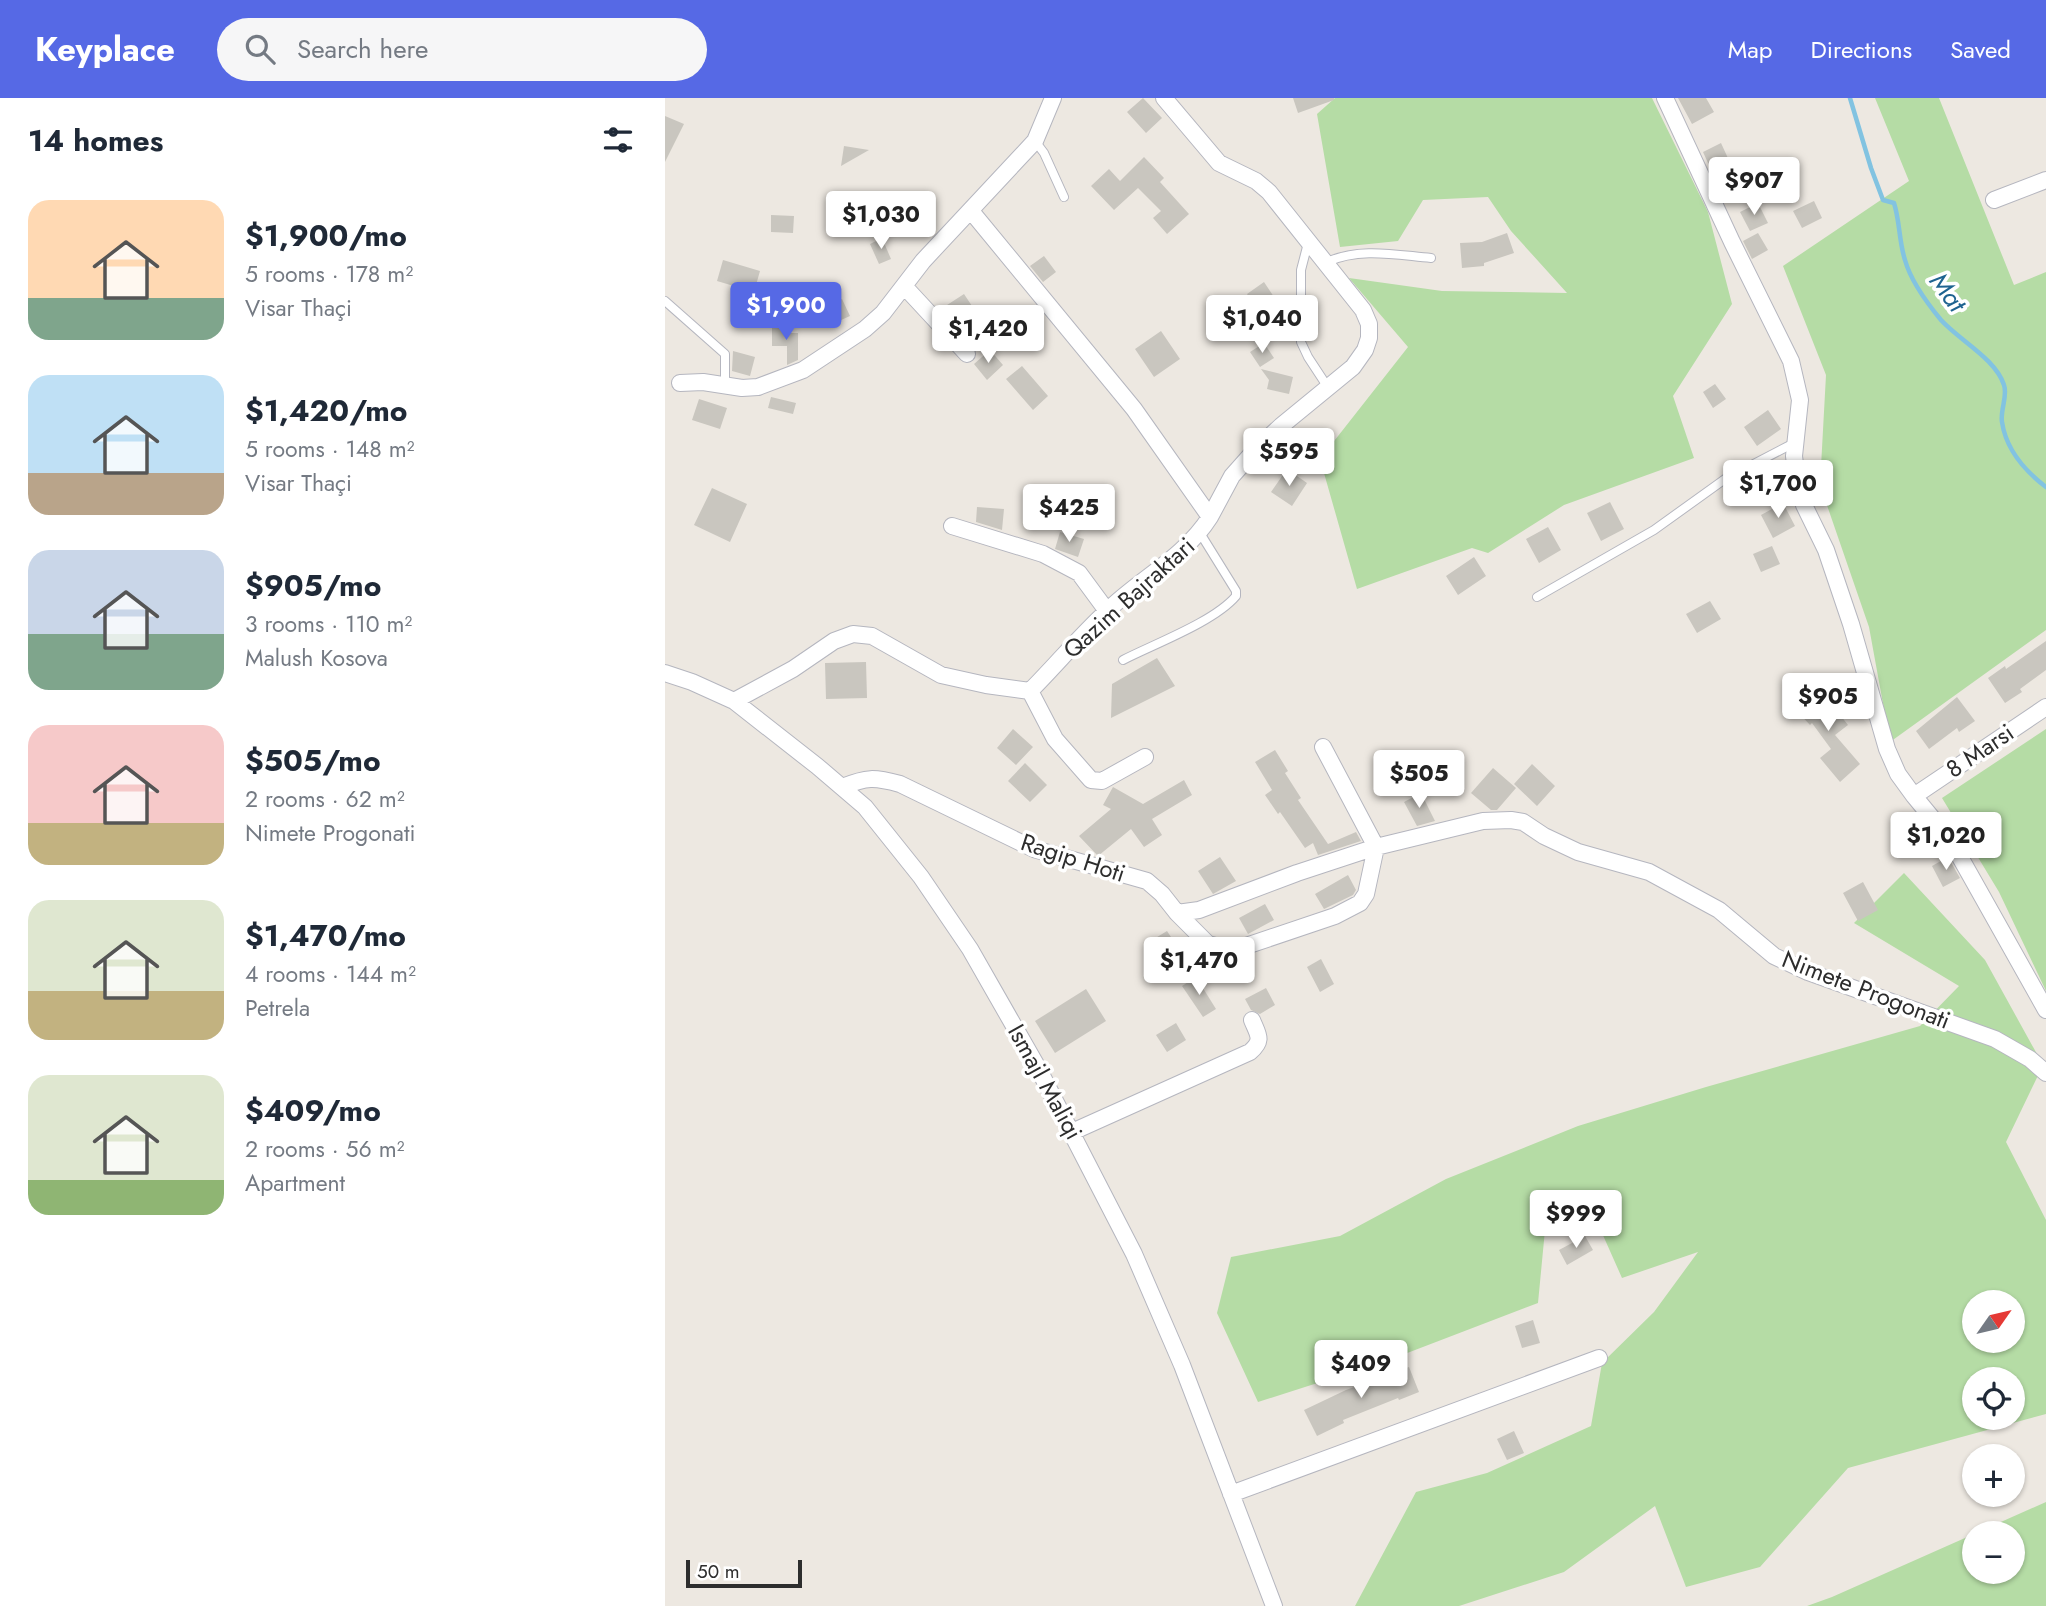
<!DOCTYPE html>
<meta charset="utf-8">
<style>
:root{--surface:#fff;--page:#f6f6f7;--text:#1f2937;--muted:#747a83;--accent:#5669e5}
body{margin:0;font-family:Jost,sans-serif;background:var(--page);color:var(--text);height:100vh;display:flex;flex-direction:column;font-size:26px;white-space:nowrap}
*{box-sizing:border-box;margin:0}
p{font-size:23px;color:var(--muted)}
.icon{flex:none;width:38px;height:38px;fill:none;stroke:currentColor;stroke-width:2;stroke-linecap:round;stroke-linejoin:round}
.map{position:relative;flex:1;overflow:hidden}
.details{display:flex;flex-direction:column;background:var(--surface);width:665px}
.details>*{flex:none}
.needle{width:46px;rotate:56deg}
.controls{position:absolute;left:1297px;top:1192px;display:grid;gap:14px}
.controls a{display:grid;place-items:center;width:63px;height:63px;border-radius:50%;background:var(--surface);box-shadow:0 2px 5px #0004;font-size:35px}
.scale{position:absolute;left:21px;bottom:18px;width:116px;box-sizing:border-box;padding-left:7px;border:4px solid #2d2d2d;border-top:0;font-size:19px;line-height:24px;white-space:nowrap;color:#2d2d2d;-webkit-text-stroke:5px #fff;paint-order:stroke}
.price{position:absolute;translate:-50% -60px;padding:0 16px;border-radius:7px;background:#fff;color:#222;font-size:23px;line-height:46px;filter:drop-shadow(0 2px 4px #0008)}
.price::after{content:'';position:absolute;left:50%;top:42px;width:21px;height:16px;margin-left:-10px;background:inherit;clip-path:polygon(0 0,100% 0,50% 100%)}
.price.active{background:var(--accent);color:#fff}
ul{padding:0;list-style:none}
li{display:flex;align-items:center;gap:21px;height:175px;padding:0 28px}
li span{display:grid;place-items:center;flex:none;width:196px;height:140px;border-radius:21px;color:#555}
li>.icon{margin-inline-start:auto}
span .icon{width:84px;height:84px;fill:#fffc;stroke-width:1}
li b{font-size:30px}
h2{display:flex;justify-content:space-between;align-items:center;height:84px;padding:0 28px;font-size:30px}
header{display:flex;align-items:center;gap:42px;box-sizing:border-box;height:98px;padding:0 35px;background:var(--accent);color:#fff}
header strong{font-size:33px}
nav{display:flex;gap:38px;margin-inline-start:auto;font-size:24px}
.search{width:490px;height:63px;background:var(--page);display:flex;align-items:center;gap:18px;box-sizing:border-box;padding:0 24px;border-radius:38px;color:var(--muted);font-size:26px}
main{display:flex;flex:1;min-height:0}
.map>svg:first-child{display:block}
.green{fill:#b5dca5;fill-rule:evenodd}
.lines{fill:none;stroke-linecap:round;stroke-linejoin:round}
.stream{stroke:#82c3e1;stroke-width:4.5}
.building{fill:#c9c6bf}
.lane-casing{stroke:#b5b6bf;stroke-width:10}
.street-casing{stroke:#b5b6bf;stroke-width:18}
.lane{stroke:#fff;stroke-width:8}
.street{stroke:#fff;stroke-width:16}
.labels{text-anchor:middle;stroke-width:7;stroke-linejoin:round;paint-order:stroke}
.street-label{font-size:24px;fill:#2d2d2d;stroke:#fff}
.water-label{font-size:26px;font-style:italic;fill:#1e6390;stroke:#fff}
</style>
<header>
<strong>Keyplace</strong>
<div class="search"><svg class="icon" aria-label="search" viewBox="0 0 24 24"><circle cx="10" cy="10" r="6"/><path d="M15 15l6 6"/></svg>Search here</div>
<nav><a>Map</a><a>Directions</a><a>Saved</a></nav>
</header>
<main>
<section class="details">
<h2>14 homes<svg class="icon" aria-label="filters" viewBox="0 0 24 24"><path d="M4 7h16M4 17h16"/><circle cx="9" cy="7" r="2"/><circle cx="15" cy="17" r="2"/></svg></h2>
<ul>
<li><span style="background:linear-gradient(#ffd9b3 70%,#7fa58c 0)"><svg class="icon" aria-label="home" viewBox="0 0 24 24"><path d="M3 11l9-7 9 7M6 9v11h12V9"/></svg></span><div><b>$1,900/mo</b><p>5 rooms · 178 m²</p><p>Visar Thaçi</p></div></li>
<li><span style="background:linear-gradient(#bfe0f5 70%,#b9a48a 0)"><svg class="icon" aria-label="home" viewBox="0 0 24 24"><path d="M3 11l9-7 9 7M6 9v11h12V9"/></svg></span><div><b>$1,420/mo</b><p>5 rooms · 148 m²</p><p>Visar Thaçi</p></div></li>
<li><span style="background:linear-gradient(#c9d6e8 60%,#7fa58c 0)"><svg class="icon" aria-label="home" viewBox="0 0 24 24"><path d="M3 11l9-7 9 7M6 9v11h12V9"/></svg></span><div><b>$905/mo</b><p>3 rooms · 110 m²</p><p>Malush Kosova</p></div></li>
<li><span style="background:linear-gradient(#f6c9c9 70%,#c2b280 0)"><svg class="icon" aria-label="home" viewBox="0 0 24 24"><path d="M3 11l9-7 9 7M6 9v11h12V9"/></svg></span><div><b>$505/mo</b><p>2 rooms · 62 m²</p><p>Nimete Progonati</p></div></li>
<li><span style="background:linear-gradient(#dfe7d0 65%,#c2b280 0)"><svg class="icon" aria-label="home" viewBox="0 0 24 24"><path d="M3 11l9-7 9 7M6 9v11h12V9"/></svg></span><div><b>$1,470/mo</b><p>4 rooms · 144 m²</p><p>Petrela</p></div></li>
<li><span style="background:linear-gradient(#dfe7d0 75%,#8fb573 0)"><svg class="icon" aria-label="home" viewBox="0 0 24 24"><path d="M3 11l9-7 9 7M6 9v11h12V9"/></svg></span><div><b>$409/mo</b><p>2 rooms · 56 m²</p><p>Apartment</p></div></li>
</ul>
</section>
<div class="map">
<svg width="1381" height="1508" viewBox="0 0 1381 1508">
<rect width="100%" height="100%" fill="#ede8e1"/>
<path class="green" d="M670 0H987L1043 114 1067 206 1008 298 1029 360 899 407 823 455 807 450 692 491 655 361 743 249 684 180 777 193 902 195 846 133 823 99 758 102 733 143 675 149 652 16Z
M1210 0H1274L1349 187 1381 174V532L1225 644 1204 529 1155 387 1161 277 1118 168 1244 83Z
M1381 631V893L1334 794 1277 700Z
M1239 775 1320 862 1378 967 1341 1044 1381 1122V1316L1183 1370 1095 1469 1021 1489 990 1408 899 1474 794 1508H690L751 1394 822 1375 926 1328 937 1265 989 1214 1033 1154 957 1180 933 1126 880 1132 873 1205 724 1262 593 1304 552 1215 566 1159 675 1138 781 1081 913 1028 1041 989 1255 928 1294 888 1189 825ZM1309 1204H1348V1242H1309ZM1309 1281H1348V1320H1309Z
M1381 1404V1508H1142L1167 1499 1309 1436V1474H1348V1435H1311Z"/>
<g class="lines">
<path class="stream" d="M1185 0 1206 70 1218 102 1229 105C1235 124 1234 144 1240 162 1246 184 1262 205 1276 222 1294 242 1331 261 1339 287 1343 298 1335 312 1337 324 1341 351 1360 373 1381 389"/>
</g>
<path class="building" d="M478 0 497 20 481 35 462 14Z
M628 0H669V2L633 15Z
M1013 0H1041L1049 14 1027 26Z
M0 18 19 26 0 64Z
M1056 45 1067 69 1049 78 1038 54Z
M179 48 204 52 176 68Z
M479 59 499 80 495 84 524 116 502 136 488 120 496 113 473 90 449 112 426 88 444 71 455 83Z
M1149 103 1157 120 1137 130 1128 113Z
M1093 105 1103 125 1085 133 1075 114Z
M106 117 129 118 128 135 106 134Z
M199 119 200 132 175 135 173 123Z
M842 135 849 155 819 165V168L797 170 795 145 817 144Z
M1093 135 1103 152 1087 161 1078 143Z
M217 140 226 161 214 166 205 146Z
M379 158 391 174 378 184 365 168Z
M58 162 95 173 89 194 52 183Z
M599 184 613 205 596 217 582 196Z
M299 196 309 211 289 225 279 209Z
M177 201 185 218 165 227 157 209Z
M107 228H121V235H133V262L122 267V248H107Z
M496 233 515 261 489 279 470 251Z
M599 245 609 260 595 269 585 254Z
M325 252 338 267 322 282 309 266Z
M68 253 90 259 85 278 67 273Z
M357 268 383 298 368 312 341 281Z
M596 271 628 279 624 296 602 291 604 282Z
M1050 286 1061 301 1048 310 1038 294Z
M106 299 131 305 128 316 103 310Z
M34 301 62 310 55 331 27 322Z
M1103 312 1116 331 1092 348 1079 329Z
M622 371 642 385 627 408 606 394Z
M47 390 82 406 65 444 29 427Z
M945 404 959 431 936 443 922 415Z
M1118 405 1130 428 1108 440 1096 417Z
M312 409 339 411 337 432 311 424Z
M883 429 896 452 874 465 861 441Z
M395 434 419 441 413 459 390 451Z
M1107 448 1115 466 1096 474 1088 456Z
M809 459 821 478 793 497 781 478Z
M1045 503 1056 521 1032 535 1021 516Z
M1381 543V572L1355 591 1357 594 1340 605 1323 580 1340 568 1341 571Z
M492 560 510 588 446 620 447 586Z
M201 564 202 600 161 601 160 565Z
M1148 590 1171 614 1172 613 1183 627 1170 637 1195 666 1175 684 1155 660 1166 651 1147 625 1145 627 1128 609Z
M1292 599 1310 623 1294 634 1292 630 1264 651 1251 633Z
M348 631 368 649 351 667 332 650Z
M610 652 623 673 620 675 636 700 633 702 663 746 691 734 696 743 653 757 648 745 640 750 615 714 613 716 600 697 607 692 590 664Z
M360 665 382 687 365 704 343 683Z
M867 666 890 688 872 708 849 686Z
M828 670 851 690 832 712H826L806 695Z
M519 682 527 697 487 721 497 737 479 749 466 731 433 758 414 738 446 711 438 707 448 689 478 706Z
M756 695 770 723 752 728 739 704Z
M555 759 571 783 548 796 533 773Z
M1283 759 1295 780 1278 789 1267 768Z
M683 777 691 792 688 797 659 811 650 796Z
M1198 784 1213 812 1193 823 1178 795Z
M600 806 609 822 583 836 574 820Z
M502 833 514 851 491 866 479 847Z
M656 861 669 886 655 894 642 869Z
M531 879 551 911 538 919 517 888Z
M601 890 610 907 595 916 586 912 580 901Z
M421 891 441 923 390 955 370 923Z
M511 925 521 942 502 954 491 937Z
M920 1138 928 1152 902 1167 894 1152Z
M868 1222 875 1245 857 1250 850 1228Z
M744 1269 754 1294 734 1302 733 1300 678 1322 679 1325 652 1338 639 1312 681 1292Z
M849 1333 859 1355 842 1362 832 1341Z"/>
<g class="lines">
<defs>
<path id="lane" d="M370 43 379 55 399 99
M643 145 636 172V244L643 259 664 291
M662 164C695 149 731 157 766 160
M0 203 60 256V288
M872 499 989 432 1060 381 1131 344
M458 562C489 546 549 524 571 498V493L535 435"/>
<path id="street" d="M499 0 554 65 591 83 604 94 698 212 704 226V240L700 252 688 269 616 328 591 351 567 378 545 419
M1000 0 1067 144 1126 263 1135 302 1129 358 1131 374 1139 407 1161 452 1186 526 1222 651 1233 676 1249 698 1286 743 1381 912
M1329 102 1381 82
M239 188 302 256
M15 285 38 284 77 290 93 289 138 272 200 231 218 215 258 163 370 43 388 0
M287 428 378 456 414 475 442 513
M0 575 27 584 69 603 152 668 200 709 256 779 305 851 373 970 469 1156 517 1267 609 1508
M365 593 390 641 426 682 437 683 480 659
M69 603 128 571 169 543 188 536 207 538 276 577 321 587 365 593C391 567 414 539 441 514 474 481 519 460 545 419L469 311 306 113
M177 689C202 679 209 679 235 686L369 751 482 783 497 796 512 815 543 846 557 850H575L670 818 695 805 701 796 711 749 658 649
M1249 698 1381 609
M512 815 534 812 632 775 711 749 818 723 846 722 858 724 879 738 913 754 984 774 1054 812 1109 858 1143 874 1330 941 1365 961 1381 975
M407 1034 585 954C599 942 593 937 587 922
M566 1396 934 1260"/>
</defs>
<use href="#lane" class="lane-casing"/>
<use href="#street" class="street-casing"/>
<use href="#lane" class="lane"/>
<use href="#street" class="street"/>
</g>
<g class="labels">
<g class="street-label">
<text transform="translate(464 500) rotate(-42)" y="8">Qazim Bajraktari</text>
<text transform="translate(1315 653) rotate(-34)" y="8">8 Marsi</text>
<text transform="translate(408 760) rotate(18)" y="8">Ragip Hoti</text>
<text transform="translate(1201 892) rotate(21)" y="8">Nimete Progonati</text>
<text transform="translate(380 984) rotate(61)" y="8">Ismajl Maliqi</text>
</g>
<g class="water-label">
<text transform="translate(1283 194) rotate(53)" y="9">Mat</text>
</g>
</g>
</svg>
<div class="controls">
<a><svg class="needle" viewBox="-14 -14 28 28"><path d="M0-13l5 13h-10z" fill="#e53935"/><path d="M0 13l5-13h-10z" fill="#747a83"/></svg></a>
<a><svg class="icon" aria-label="locate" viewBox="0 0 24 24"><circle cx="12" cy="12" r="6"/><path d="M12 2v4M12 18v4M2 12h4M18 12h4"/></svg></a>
<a>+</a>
<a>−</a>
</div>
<div class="scale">50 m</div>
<b class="price" style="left:1089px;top:119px">$907</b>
<b class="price" style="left:216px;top:153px">$1,030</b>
<b class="price active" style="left:121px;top:244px">$1,900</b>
<b class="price" style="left:597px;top:257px">$1,040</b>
<b class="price" style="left:323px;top:267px">$1,420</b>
<b class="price" style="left:624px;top:390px">$595</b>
<b class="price" style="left:1113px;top:422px">$1,700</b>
<b class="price" style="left:404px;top:446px">$425</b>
<b class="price" style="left:1163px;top:635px">$905</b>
<b class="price" style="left:754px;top:712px">$505</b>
<b class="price" style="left:1281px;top:774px">$1,020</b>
<b class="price" style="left:534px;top:899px">$1,470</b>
<b class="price" style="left:911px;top:1152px">$999</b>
<b class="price" style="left:696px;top:1302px">$409</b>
</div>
</main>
